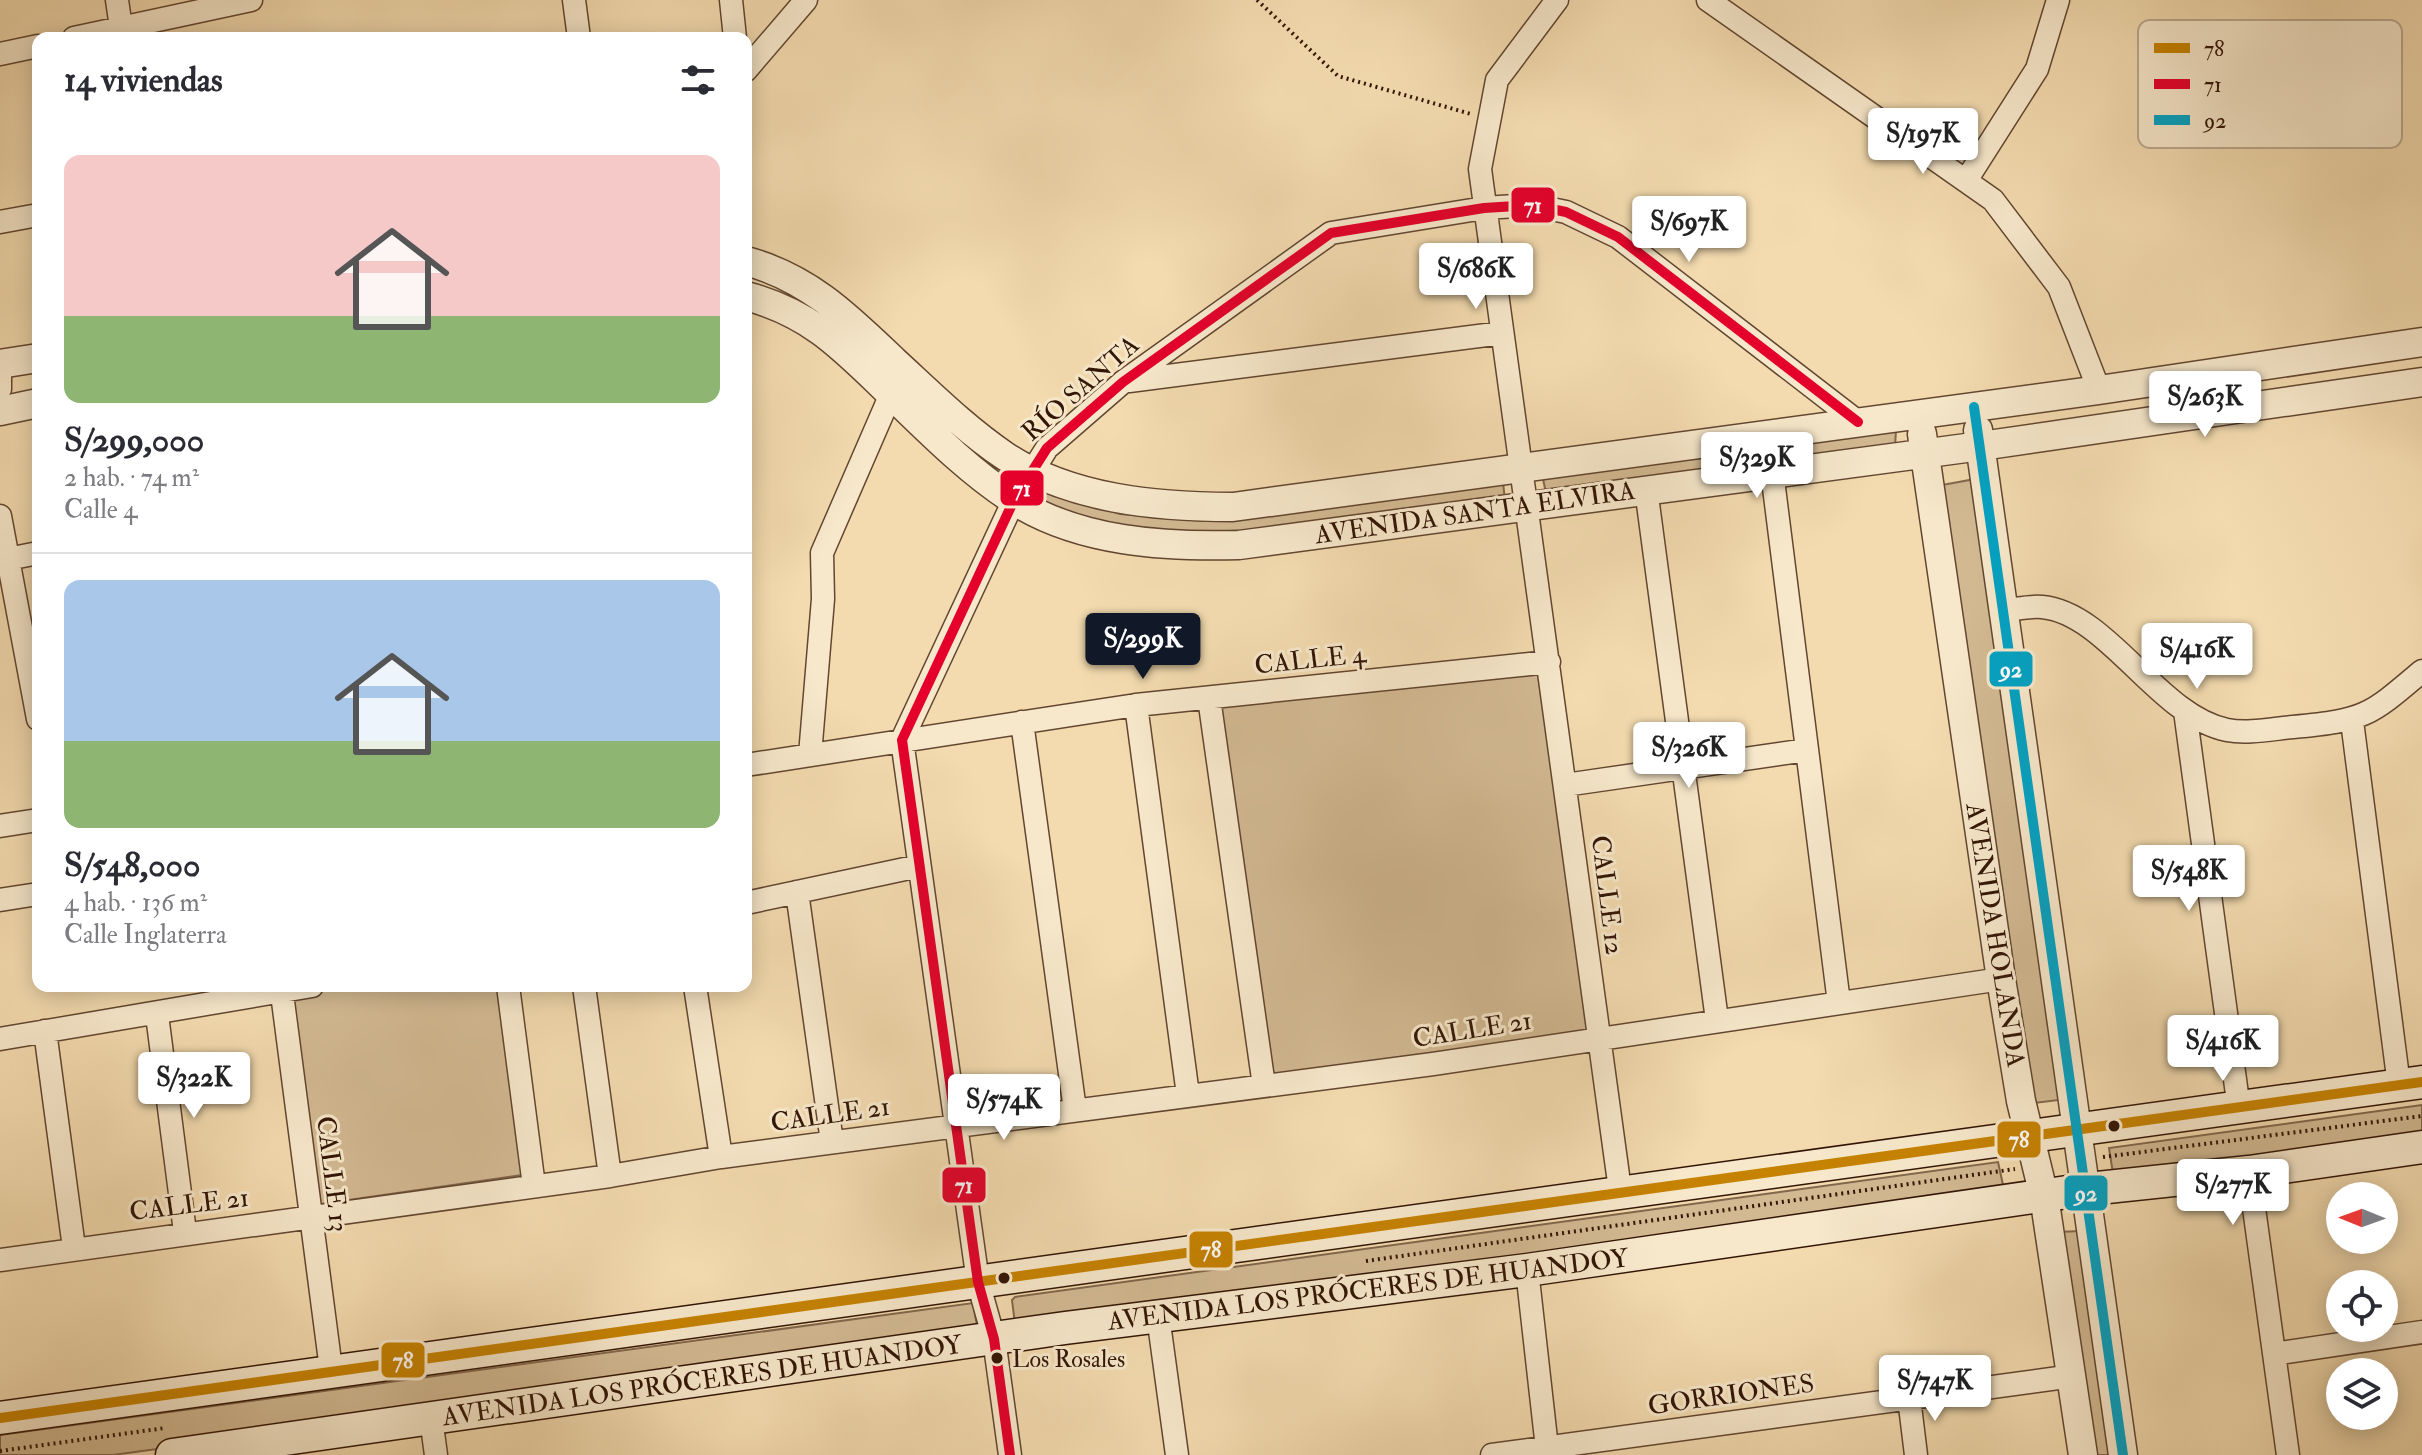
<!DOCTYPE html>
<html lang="es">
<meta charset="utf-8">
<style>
:root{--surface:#fff;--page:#f7f7f7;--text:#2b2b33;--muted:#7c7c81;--line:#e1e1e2;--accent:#111827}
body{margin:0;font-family:"IM FELL Double Pica",serif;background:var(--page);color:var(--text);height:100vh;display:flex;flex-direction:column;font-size:30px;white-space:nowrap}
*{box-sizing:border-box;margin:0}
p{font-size:26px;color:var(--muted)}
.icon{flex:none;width:44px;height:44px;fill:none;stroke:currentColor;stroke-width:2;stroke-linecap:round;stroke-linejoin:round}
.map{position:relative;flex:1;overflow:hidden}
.details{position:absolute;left:32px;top:32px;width:720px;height:960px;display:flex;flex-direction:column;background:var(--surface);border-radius:16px;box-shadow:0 4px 20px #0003}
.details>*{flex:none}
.needle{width:52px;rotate:271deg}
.buttons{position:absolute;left:2326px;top:1182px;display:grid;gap:16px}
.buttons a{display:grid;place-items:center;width:72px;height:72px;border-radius:50%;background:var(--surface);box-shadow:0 4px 20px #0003;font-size:40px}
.price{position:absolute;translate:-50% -68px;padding:0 18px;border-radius:8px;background:#fff;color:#222;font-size:26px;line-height:52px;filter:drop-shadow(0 2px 4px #0008)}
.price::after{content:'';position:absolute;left:50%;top:48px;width:24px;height:18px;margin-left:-12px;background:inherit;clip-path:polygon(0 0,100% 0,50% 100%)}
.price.on{background:var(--accent);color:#fff}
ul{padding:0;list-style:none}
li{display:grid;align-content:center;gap:16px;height:424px;padding:0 32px}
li+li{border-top:2px solid var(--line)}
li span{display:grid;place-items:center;height:248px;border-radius:16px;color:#555}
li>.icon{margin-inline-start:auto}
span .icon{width:144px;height:144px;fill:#fffc;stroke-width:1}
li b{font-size:34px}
h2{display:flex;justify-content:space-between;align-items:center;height:96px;padding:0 32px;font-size:34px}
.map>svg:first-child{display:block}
.green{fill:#d2b992;stroke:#82674c;stroke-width:2}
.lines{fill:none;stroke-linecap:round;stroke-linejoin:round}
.minor-casing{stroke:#624630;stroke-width:25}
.tertiary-casing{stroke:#624630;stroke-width:31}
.secondary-casing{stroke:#321505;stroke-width:35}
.path{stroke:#321505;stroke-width:4;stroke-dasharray:2 4;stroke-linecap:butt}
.minor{stroke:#f7e8cb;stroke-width:22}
.tertiary{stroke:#f7e8cb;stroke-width:28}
.secondary{stroke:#f7e8cb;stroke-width:32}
.bus-1-casing{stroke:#f7e8cb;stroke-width:16}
.bus-2-casing{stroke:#f7e8cb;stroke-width:16}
.bus-3-casing{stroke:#f7e8cb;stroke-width:16}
.bus-1{stroke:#c68201;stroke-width:10}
.bus-2{stroke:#e4002b;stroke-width:10}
.bus-3{stroke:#02a2c4;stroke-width:10}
.bus-dot{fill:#321505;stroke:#f7e8cb;stroke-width:3}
.labels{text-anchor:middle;stroke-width:6;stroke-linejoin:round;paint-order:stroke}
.bus-label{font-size:24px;fill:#321505;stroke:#f7e8cb;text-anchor:start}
.street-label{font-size:26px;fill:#321505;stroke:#f7e8cb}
.key{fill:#f7e8cb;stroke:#bca990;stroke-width:2}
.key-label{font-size:22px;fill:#321505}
.line-badge{stroke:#f7e8cb;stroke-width:3}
.badge-label{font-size:22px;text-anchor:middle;font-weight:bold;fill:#fff}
</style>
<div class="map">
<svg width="2422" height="1455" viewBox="0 0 2422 1455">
<rect width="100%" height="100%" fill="#f3dbaf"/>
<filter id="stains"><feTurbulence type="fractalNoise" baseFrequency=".0025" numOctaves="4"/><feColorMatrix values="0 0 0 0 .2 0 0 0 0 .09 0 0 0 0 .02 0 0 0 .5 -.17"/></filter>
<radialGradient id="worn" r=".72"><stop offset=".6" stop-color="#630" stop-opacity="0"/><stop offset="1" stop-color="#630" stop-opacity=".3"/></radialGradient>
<path class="green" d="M1896 430 1895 447 1546 493 1543 479Z
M1975 479 2059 1100 2026 1104 1942 485Z
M1503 482 1505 501 1254 536 1130 532 1043 503 1041 495 1045 490 1120 514 1204 521Z
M1537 667 1591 1033 1268 1077 1214 708Z
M348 986H498L522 1175 314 1205 288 998Z
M2422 1105V1137L2114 1180 2109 1148Z
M1998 1162 2005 1194 1016 1332 1012 1300 1015 1297Z
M2081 1231 2110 1455H2087L2058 1232Z
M973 1303 978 1331 975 1337 113 1455H0V1435Z"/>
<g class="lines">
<defs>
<path id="minor" d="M117 0 121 28
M574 0 579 38
M731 0 735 38
M1557 0 1497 80 1480 169 1621 1197
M1708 0 1993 200 2059 287 2099 390
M74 38 251 0
M0 54 38 46
M746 70 806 0
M1967 179 2037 69 2058 0
M0 222 38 215
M0 373V389
M1129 381 1502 333
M1772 472 1839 1003
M1646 489 1717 1020
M0 516 38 719
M8 559 38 553
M2006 610C2017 609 2030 606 2042 607 2108 613 2158 716 2227 730 2247 734 2272 729 2293 727 2365 720 2368 717 2422 671
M1209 698 1264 1086
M1136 705 1188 1095
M2185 711 2239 1109
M2352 721 2399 1085
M1022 722 1075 1110
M810 755 823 599 822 553 891 394
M746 765 1136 705 1549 662
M1565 785 1807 750
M0 826 38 820
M797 892 832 1142
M0 900 38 894
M746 903 919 866
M281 986 331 1369
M508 986 534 1186
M584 986 610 1176
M695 986 721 1157
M157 1015 185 1232
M45 1031 74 1248
M0 1039 312 986
M2249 1172 2288 1455
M0 1260 610 1176 721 1157 1433 1064 2001 979
M1527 1270 1547 1448
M1158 1316 1177 1455
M2274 1354 2422 1332
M1909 1398 1916 1455
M431 1418 436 1455
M1010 1455 994 1339 978 1282 902 740 1014 500 1047 448 1123 382 1331 233 1484 208 1532 205 1566 212 1618 237 1858 422
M1492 1455 2073 1376"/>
<path id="tertiary" d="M746 261C809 278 848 317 894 361 930 394 965 429 1005 456 1070 499 1156 507 1233 507L2099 390 2422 342
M746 296C814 314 846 351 894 397 931 433 971 473 1015 501 1080 542 1164 547 1239 545L1981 446 2422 382
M0 364 38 358
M0 411 38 403
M1978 430 2123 1455
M1922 434 2001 979 2021 1101 2044 1196 2083 1455"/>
<path id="secondary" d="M0 1418C806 1299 1616 1200 2422 1082
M172 1455 1065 1328 1527 1270 2088 1189 2249 1172 2422 1147"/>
</defs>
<use href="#minor" class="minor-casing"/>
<use href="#tertiary" class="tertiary-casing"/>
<use href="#secondary" class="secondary-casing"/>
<path class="path" d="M1257 0 1338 76 1471 114
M2103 1157 2422 1116
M1366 1261 2015 1169
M0 1451 165 1428"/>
<use href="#minor" class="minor"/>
<use href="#tertiary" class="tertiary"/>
<use href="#secondary" class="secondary"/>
<defs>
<path id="bus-1" d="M0 1418C806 1299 1616 1200 2422 1082"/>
<path id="bus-2" d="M1010 1455 994 1339 978 1282 902 740 1014 500 1047 448 1123 382 1331 233 1484 208 1532 205 1566 212 1618 237 1858 422"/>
<path id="bus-3" d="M1974 407 2123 1455"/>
</defs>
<use href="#bus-1" class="bus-1-casing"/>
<use href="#bus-2" class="bus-2-casing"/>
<use href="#bus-3" class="bus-3-casing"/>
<use href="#bus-1" class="bus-1"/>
<use href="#bus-2" class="bus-2"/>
<use href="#bus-3" class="bus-3"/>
</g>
<g class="bus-dot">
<circle cx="2114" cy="1126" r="7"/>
<circle cx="1004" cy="1278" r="7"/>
<circle cx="997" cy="1358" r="7"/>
</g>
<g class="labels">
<g class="bus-label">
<text x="1012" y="1367">Los Rosales</text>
</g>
<g class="street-label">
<text transform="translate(1080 388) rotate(-41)" y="9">RÍO SANTA</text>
<text transform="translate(1475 512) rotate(-8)" y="9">AVENIDA SANTA ELVIRA</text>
<text transform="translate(1310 659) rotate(-6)" y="9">CALLE 4</text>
<text transform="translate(1608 895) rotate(83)" y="9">CALLE 12</text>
<text transform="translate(1996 935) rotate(81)" y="9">AVENIDA HOLANDA</text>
<text transform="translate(1472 1029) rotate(-9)" y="9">CALLE 21</text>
<text transform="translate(830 1114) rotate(-8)" y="9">CALLE 21</text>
<text transform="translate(333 1174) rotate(83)" y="9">CALLE 13</text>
<text transform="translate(189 1204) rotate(-7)" y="9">CALLE 21</text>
<text transform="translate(1368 1289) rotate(-7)" y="9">AVENIDA LOS PRÓCERES DE HUANDOY</text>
<text transform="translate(702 1380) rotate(-8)" y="9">AVENIDA LOS PRÓCERES DE HUANDOY</text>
<text transform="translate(1731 1394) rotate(-8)" y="9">GORRIONES</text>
</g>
</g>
<rect x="2138" y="20" width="264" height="128" rx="12" class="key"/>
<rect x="2154" y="43" width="36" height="10" fill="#c68201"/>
<rect x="2154" y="79" width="36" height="10" fill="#e4002b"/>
<rect x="2154" y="115" width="36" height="10" fill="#02a2c4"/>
<g class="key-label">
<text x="2204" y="56">78</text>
<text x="2204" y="92">71</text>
<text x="2204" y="128">92</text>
</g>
<g class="line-badge">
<rect x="1510" y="186" width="46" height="38" rx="8" fill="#e4002b"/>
<rect x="999" y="469" width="46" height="38" rx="8" fill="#e4002b"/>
<rect x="1988" y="650" width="46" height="38" rx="8" fill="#02a2c4"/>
<rect x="1996" y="1120" width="46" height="39" rx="8" fill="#c68201"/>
<rect x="941" y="1166" width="46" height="38" rx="8" fill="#e4002b"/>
<rect x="2063" y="1174" width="46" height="38" rx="8" fill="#02a2c4"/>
<rect x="1188" y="1230" width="46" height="39" rx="8" fill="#c68201"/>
<rect x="380" y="1341" width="46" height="38" rx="8" fill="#c68201"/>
</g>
<g class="badge-label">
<text x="1533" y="213">71</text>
<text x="1022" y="496">71</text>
<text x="2011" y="677">92</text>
<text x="2019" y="1147">78</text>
<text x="964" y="1193">71</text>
<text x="2086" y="1201">92</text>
<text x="1211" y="1257">78</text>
<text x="403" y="1368">78</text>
</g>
<rect width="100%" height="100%" filter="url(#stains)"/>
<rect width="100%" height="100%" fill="url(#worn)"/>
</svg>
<div class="buttons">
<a><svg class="needle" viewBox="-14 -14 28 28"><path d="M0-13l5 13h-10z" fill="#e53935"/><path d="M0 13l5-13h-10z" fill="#7c7c81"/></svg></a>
<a><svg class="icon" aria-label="locate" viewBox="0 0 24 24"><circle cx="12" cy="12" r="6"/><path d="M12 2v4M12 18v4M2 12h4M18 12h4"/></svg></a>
<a><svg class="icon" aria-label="layers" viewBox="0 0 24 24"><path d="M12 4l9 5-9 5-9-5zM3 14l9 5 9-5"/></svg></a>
</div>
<b class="price" style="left:1923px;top:176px">S/197K</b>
<b class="price" style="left:1689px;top:264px">S/697K</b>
<b class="price" style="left:1476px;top:311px">S/686K</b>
<b class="price" style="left:2205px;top:439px">S/263K</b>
<b class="price" style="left:1757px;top:500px">S/329K</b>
<b class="price on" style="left:1143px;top:681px">S/299K</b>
<b class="price" style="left:2197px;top:691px">S/416K</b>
<b class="price" style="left:1689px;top:790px">S/326K</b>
<b class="price" style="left:2189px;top:913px">S/548K</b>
<b class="price" style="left:2223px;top:1083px">S/416K</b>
<b class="price" style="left:194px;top:1120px">S/322K</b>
<b class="price" style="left:1004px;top:1142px">S/574K</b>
<b class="price" style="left:2233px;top:1227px">S/277K</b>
<b class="price" style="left:1935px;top:1423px">S/747K</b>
<section class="details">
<h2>14 viviendas<svg class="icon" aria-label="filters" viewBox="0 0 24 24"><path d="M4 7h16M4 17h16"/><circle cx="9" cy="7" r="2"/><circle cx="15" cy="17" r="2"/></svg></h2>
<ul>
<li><span style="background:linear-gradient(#f6c9c9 65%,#8fb573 0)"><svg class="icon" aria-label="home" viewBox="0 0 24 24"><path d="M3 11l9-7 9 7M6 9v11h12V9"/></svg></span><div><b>S/299,000</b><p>2 hab. · 74 m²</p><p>Calle 4</p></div></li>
<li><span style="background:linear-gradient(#a9c7e8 65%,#8fb573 0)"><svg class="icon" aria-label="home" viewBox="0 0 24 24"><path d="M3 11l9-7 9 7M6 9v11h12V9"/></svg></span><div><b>S/548,000</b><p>4 hab. · 136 m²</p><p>Calle Inglaterra</p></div></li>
</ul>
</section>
</div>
